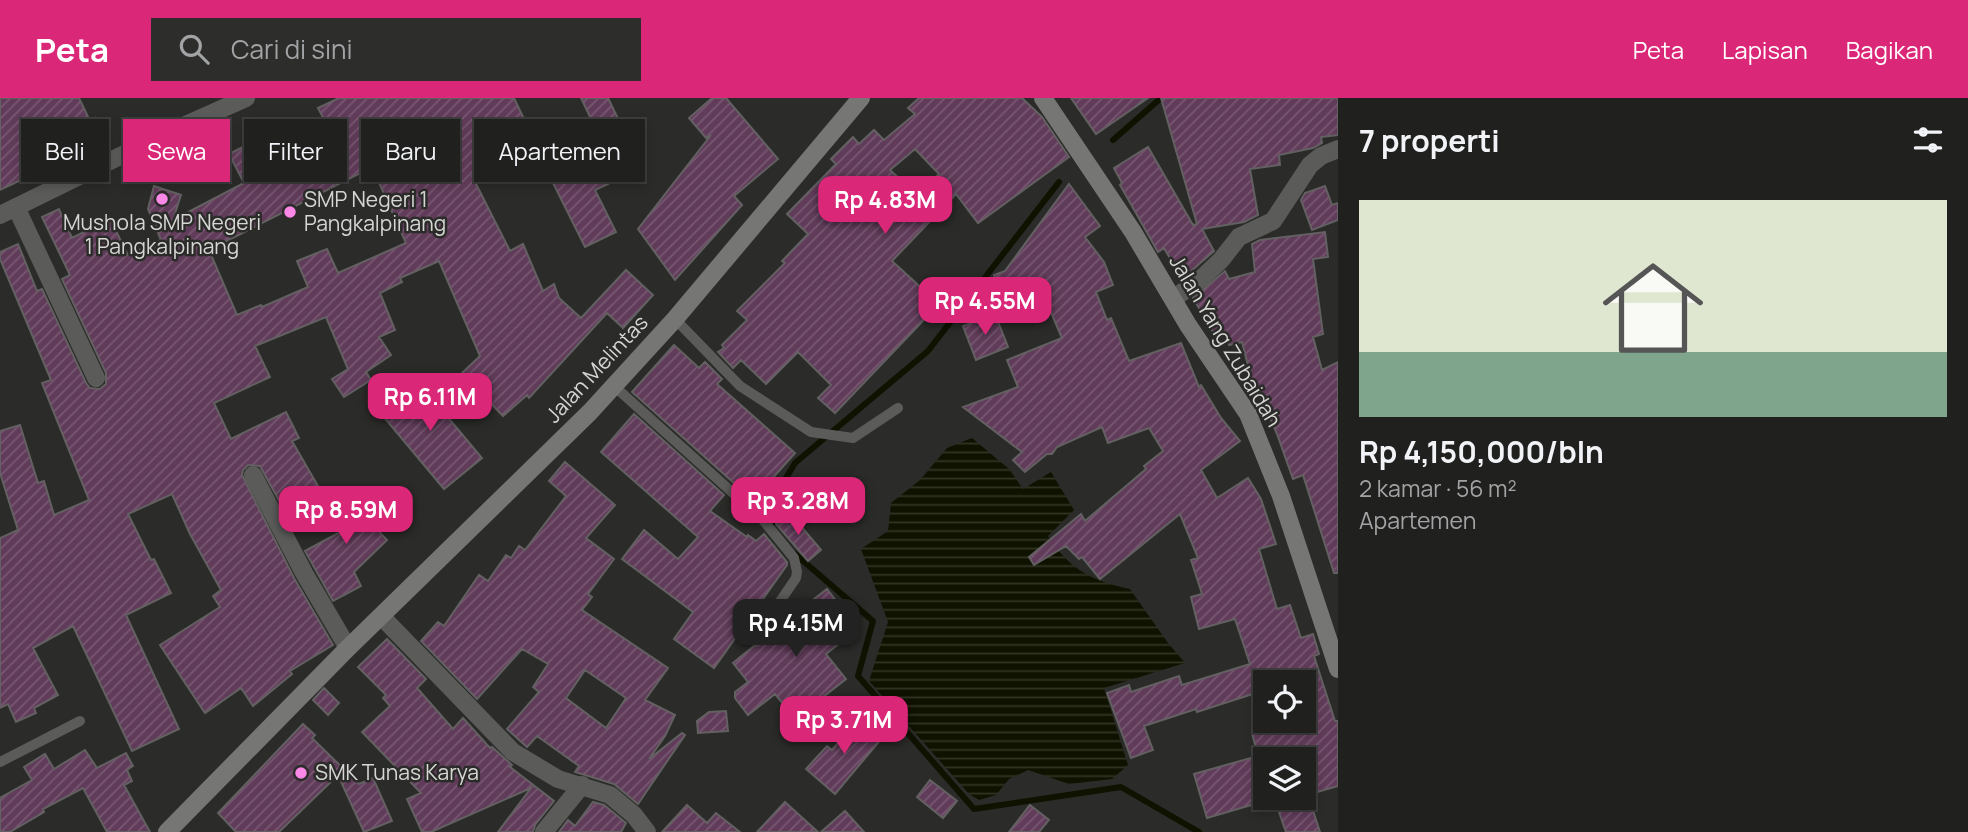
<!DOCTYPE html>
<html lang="id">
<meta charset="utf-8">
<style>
:root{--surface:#20201f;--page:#2d2d2c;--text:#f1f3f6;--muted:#a2a3a4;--line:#3d3e3d;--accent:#db2777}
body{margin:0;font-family:Manrope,sans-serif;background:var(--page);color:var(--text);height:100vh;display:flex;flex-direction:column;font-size:26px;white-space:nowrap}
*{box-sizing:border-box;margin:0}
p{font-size:23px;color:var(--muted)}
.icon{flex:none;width:38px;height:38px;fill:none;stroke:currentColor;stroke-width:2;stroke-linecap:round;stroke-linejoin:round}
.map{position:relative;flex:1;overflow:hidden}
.details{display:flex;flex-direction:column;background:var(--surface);width:630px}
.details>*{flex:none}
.hud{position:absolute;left:21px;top:21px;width:665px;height:63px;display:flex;gap:14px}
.fabs{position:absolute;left:1253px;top:572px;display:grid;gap:14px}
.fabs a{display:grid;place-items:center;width:63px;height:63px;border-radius:0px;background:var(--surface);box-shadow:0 4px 10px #0003,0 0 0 2px var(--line);font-size:35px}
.price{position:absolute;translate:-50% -60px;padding:0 16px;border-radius:14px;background:var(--accent);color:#fff;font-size:23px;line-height:46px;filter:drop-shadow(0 2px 4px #0008)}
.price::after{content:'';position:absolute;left:50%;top:42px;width:21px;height:16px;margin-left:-10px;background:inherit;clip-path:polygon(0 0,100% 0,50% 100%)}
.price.on{background:#222;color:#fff}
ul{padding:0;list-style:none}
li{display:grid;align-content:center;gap:14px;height:371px;padding:0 21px}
li span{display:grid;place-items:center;height:217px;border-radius:0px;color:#555}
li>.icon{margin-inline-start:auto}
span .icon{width:126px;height:126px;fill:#fffc;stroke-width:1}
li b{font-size:30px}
h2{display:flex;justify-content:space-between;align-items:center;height:84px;padding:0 21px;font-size:30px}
.chip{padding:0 24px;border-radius:0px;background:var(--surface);box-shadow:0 4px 10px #0003,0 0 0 2px var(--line);font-size:24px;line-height:63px}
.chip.on{background:var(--accent);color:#fff}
header{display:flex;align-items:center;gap:42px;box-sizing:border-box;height:98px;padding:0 35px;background:var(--accent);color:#fff}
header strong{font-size:33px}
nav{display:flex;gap:38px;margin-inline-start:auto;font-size:24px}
.search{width:490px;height:63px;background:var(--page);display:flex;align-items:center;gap:18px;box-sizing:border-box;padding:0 24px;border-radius:0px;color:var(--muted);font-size:26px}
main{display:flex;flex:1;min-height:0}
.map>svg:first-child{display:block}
.water{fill:url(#water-rules)}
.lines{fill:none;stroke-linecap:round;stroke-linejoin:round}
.stream{stroke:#101200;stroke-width:6}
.building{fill:url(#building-hatch);stroke:#636062;stroke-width:2;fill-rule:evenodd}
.lane{stroke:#5b5c5a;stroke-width:10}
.street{stroke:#5b5c5a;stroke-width:18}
.secondary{stroke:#767775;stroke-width:18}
.poi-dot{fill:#fb87e6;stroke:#2b2b29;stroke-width:2.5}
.labels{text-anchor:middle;stroke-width:5;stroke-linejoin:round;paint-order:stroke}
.poi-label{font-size:21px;fill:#d6d6d4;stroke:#2b2b29;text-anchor:start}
.street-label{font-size:21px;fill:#d6d6d4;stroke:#2b2b29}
</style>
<header>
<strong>Peta</strong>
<div class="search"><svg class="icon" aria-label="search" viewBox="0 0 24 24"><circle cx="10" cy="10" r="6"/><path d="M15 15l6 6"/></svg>Cari di sini</div>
<nav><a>Peta</a><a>Lapisan</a><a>Bagikan</a></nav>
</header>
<main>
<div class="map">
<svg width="1338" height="734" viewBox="0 0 1338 734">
<defs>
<pattern id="water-rules" width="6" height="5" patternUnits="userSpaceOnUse" patternTransform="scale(1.75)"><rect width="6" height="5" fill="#101200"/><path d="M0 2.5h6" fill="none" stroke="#323424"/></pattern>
<pattern id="building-hatch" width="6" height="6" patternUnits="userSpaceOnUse" patternTransform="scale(1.75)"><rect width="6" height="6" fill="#613c5a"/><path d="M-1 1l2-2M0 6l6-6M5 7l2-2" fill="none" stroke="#775771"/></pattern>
</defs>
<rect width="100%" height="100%" fill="#2b2b29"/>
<path class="water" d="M972 340 1009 371 1023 391 1051 374 1074 412 1048 438C1069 471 1092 483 1130 491L1168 545 1185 565 1104 590 1128 667 1112 681 1069 686 1028 672 1009 681 996 697 979 702 969 696 869 583 888 524 861 451 888 433 891 405 920 382 947 350Z"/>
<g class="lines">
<path class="stream" d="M1113 42 1161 0
M772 426 765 415 795 365 928 253 1059 84
M795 456 873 523 858 578 974 711 1121 689 1199 734"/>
</g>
<path class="building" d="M0 0H79L90 23 95 20 107 42 78 58 73 50 43 65 47 72 27 83 25 80 0 92Z
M339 0H514L537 48 472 78 510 153 523 146 543 193 554 186 559 200 581 220 626 172 653 197 623 230 607 215 529 300 527 297 503 318 462 275 480 258 439 163 400 180 402 184 380 195 395 232 379 239 391 257 366 274 371 282 344 299 332 281 348 271 326 219 255 248 270 279 214 305 231 341 286 314 299 340 292 343 322 395 286 415 260 368 248 367 243 372 242 377 294 480 333 547 290 573 292 576 253 608 241 590 205 615 160 547 220 509 213 498 221 492 190 436 172 396 128 416 151 462 154 461 171 495 126 517 179 631 132 653 73 528 33 550 58 597 34 610 36 615 16 624 8 606 0 610V440L18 432 0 375V333L20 327 38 385 44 383 54 417 89 402 42 285 51 282 0 161V154L18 146 37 193 42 191 86 285 90 290 100 291 106 286V275L62 181 70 177 42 119 59 111 72 140 110 121 128 157 161 142 148 111 154 88 181 97 173 122 244 85 229 56 290 25 307 56 335 42 318 10ZM372 69 406 145 338 175 327 151 297 163 308 189 262 209 261 207 237 217 209 152Z
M581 0H608L642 70 595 92 616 134 585 149 538 55 594 27Z
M712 0H726L778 61 734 98 742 107 675 182 638 131 711 37 706 40 689 20Z
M919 0H1022L1042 19 1069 59 978 125 956 96 892 163 939 206 835 315 818 300 831 287 798 254 766 286 741 262 733 270 718 254 724 250 722 247 747 222 737 213 785 165 782 163 808 136 787 116 836 66 831 61 853 39 859 46 874 32 884 42 915 16 908 10ZM915 51 939 76 918 98 890 72Z
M1071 0H1148L1096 36Z
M1161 0H1338V37L1321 39 1322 45 1313 50 1279 57 1280 67 1250 71 1258 117 1244 124 1202 131 1214 153 1182 181 1164 150 1158 154 1120 87 1122 85 1114 70 1148 49 1193 127 1197 126Z
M1069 86 1100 128 1085 139 1104 164 1113 187 1096 194 1107 222 1111 220 1129 263 1181 245 1199 289 1201 287 1221 320 1240 343 1201 372 1217 400 1248 380 1261 401 1276 446 1259 451 1277 511 1290 507 1301 540 1313 536 1319 556 1314 558 1335 623H1338V688L1304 698V662H1265V703L1207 720 1194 676 1258 658 1252 635 1278 628 1276 623H1304V584H1265V592L1197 614 1196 611 1144 628 1153 652 1131 660 1107 595 1129 587 1131 594 1179 578 1182 587 1250 566 1235 521 1199 531 1191 499 1202 496 1191 462 1198 460 1180 416 1100 481 1082 459 1079 461 1066 448 1034 467 1029 459 1081 416 1085 423 1146 371 1144 368 1163 353 1149 330 1108 345 1102 329 1057 349 1052 356H1047L1025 374 1013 362 1022 354 963 309 1018 289 1007 262 1062 240 1047 205 1008 219 994 177 1005 173Z
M1325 88 1332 107 1338 105V122L1312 132 1301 102 1305 95Z
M1325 134 1328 159 1313 161 1323 236 1313 239 1322 272 1338 264V475H1334L1303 377 1293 381 1277 336 1255 286 1253 287 1242 244 1229 247 1225 235 1216 239 1193 200 1225 173 1229 181 1255 174 1252 146 1260 142Z
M995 216 1008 249 976 262 963 228Z
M674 247 699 270 705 264 722 281 717 286 795 355 753 402 632 294Z
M415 280 482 360 444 391 377 311Z
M634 316 724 397 710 413 747 439 748 437 756 443 764 436 787 464V467L714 570 674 541 693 514 622 461 644 432 678 461 698 439 601 354Z
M565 364 615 407 586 440 614 461 588 496 592 499 582 512 668 570 645 602 675 617 665 638 649 661 682 635 685 637 638 706 614 686 575 674 579 668 537 638 527 649 507 631 539 594 533 589 548 566 522 551 477 601 421 543 438 524 444 528 479 477 488 483 506 457 511 460 519 448 525 452 566 398 549 383ZM585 572 626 600 606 630 566 600Z
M351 391 374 416 368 422 387 442 354 474 361 488 333 503 305 453 344 432 327 413Z
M789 414 821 452 808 463 776 426Z
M827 491 858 531 826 556 846 581 795 621 775 596 748 617 735 600V594L748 584 733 565 754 548 759 547 765 539Z
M387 541 426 581 417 590 453 631 463 620 490 650 492 649 512 667 510 669 554 703 535 727 533 734H498L531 690 431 734H422L407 701 421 695 362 634 390 608 383 600 386 597 358 569Z
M324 590 339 605 328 617 313 602Z
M726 613 728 633 698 635 697 623 709 614Z
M859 620 882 640 835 696 806 671 827 648 832 652Z
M303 626 315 637 312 640 359 686 373 680 392 723 364 734 338 677 279 734H236L218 715Z
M85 652 97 670 126 655 133 668 127 672 132 683 124 687 150 734H107L83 690 43 711 44 714 10 734H0V700L32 682 24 669 45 656 54 671Z
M930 682 957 703 943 720 917 699Z
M1274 700H1309L1320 734H1286Z
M593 704 604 707 626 725 621 734H559L568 722 575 728Z
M785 704 818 734H757Z
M687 707 707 725 716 715 740 734H662Z
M1030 707 1049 722 1039 734H1009Z
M845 713 864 734H821Z"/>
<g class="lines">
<path class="lane" d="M675 221 740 288 811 334 853 340 898 310
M614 288 763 422 794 460 797 474 796 480 755 540
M0 664 80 623"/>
<path class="street" d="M16 109 96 280
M0 117 161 38 246 0
M1173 201 1202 180 1221 162 1239 139 1273 123 1310 67 1321 58 1338 51
M253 377 304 475 348 550
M382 519 513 654 558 681 610 697 634 717 647 734
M544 734 582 687"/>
<path class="secondary" d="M1043 0 1133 134 1188 227 1248 316 1281 398 1338 571
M167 734 348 550 590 314 675 221 861 0"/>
</g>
<g class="poi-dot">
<circle cx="162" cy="101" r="7"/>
<circle cx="290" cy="114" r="7"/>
<circle cx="301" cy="675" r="7"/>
</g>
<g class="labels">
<g class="poi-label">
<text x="304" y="109">SMP Negeri 1<tspan x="304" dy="24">Pangkalpinang</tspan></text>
<text x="162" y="132" text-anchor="middle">Mushola SMP Negeri<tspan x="162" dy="24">1 Pangkalpinang</tspan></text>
<text x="315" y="682">SMK Tunas Karya</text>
</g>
<g class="street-label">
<text transform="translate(1225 243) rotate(59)" y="7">Jalan Yang Zubaidah</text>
<text transform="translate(597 271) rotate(-47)" y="7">Jalan Melintas</text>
</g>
</g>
</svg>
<div class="fabs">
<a><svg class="icon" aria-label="locate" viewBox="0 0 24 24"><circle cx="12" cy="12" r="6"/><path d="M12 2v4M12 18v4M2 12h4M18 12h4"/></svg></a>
<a><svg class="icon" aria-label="layers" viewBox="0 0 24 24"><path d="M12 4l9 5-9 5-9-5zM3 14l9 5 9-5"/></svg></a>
</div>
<b class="price" style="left:885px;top:138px">Rp 4.83M</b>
<b class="price" style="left:985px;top:239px">Rp 4.55M</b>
<b class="price" style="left:430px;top:335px">Rp 6.11M</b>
<b class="price" style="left:798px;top:439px">Rp 3.28M</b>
<b class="price" style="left:346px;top:448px">Rp 8.59M</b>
<b class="price on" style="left:796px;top:561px">Rp 4.15M</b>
<b class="price" style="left:844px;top:658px">Rp 3.71M</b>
<div class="hud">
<a class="chip">Beli</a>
<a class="chip on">Sewa</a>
<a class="chip">Filter</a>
<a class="chip">Baru</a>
<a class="chip">Apartemen</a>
</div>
</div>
<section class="details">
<h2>7 properti<svg class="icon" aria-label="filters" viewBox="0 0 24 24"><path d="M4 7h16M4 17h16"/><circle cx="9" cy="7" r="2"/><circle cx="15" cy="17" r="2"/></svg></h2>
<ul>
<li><span style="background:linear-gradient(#dfe7d0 70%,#7fa58c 0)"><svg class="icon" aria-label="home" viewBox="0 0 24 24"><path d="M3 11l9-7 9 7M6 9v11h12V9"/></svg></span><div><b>Rp 4,150,000/bln</b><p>2 kamar · 56 m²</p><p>Apartemen</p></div></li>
</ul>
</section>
</main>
